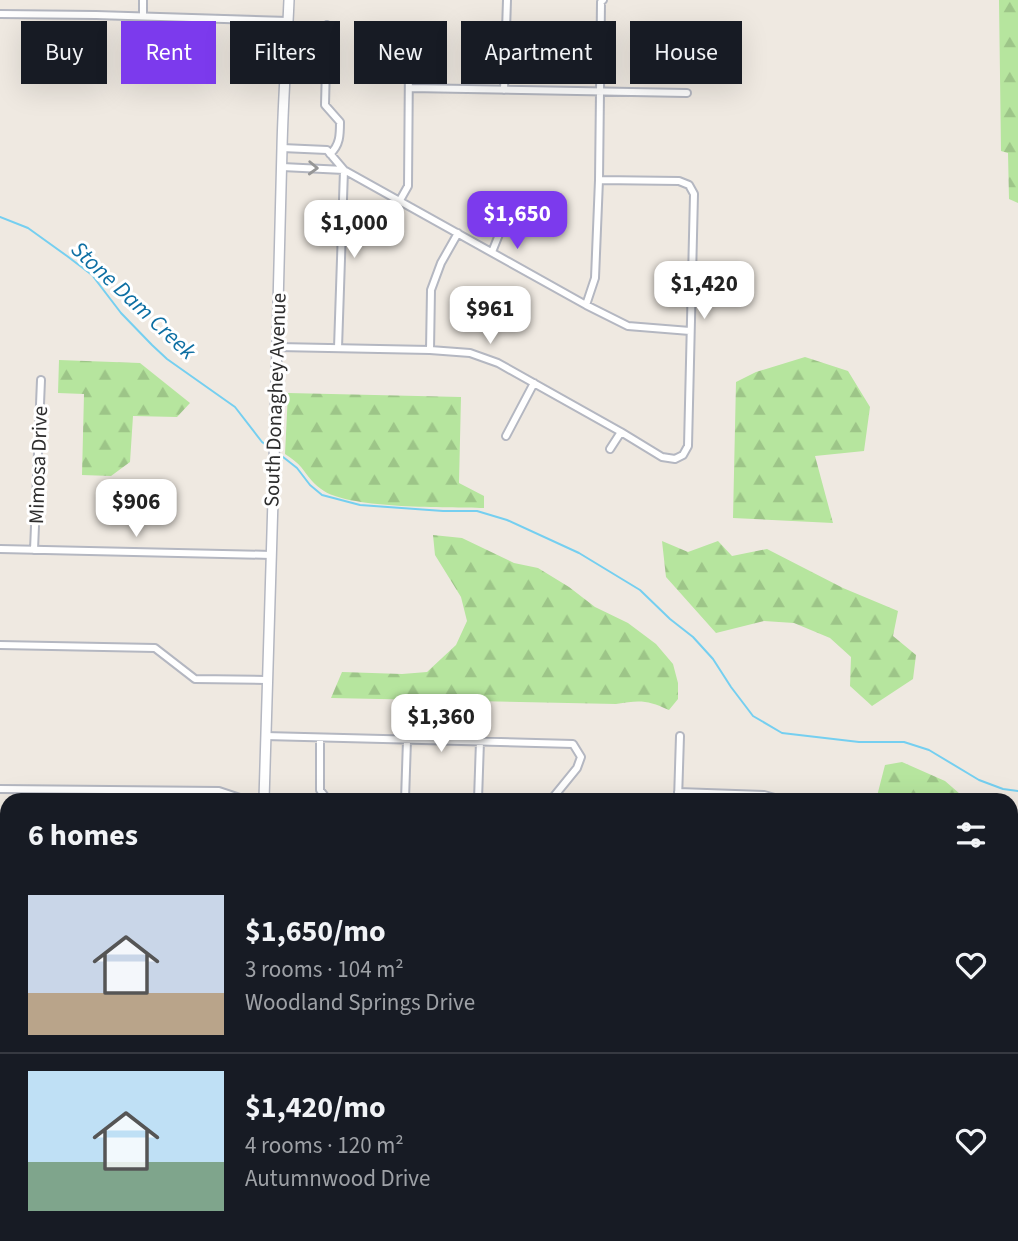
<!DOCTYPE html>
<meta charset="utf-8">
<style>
:root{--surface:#171b24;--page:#242831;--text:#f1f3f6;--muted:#9ea1a6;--line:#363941;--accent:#7c3aed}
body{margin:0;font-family:"Source Sans 3",sans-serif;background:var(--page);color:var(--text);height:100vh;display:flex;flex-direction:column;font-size:26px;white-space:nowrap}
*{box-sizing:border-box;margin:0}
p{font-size:23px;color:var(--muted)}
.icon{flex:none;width:38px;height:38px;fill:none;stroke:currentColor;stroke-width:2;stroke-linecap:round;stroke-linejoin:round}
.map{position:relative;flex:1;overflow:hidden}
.drawer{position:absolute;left:0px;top:793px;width:1018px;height:450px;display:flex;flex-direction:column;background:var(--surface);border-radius:21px 21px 0 0;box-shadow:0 7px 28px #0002}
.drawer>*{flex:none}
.hud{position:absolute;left:21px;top:21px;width:976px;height:63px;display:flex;gap:14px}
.price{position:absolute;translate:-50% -60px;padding:0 16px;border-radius:14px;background:#fff;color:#222;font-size:23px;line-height:46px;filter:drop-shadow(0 2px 4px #0008)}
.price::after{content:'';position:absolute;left:50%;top:42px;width:21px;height:16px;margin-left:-10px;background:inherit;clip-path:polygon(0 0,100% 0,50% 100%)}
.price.active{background:var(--accent);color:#fff}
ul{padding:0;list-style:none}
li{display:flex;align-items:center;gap:21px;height:175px;padding:0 28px}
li+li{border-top:2px solid var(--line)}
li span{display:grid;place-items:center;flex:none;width:196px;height:140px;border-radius:0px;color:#555}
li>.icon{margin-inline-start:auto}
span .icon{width:84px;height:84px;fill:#fffc;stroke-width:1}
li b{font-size:30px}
h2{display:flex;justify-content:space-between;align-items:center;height:84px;padding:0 28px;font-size:30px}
.pill{padding:0 24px;border-radius:0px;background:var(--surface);box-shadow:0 7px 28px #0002;font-size:24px;line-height:63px}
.pill.active{background:var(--accent);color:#fff}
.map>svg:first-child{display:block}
.forest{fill:url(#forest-firs)}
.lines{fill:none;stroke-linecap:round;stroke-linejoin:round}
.stream{stroke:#75cff0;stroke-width:2}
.street-casing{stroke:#b4b7c1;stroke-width:10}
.secondary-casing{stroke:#b4b7c1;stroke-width:12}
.street{stroke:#fff;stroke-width:6}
.secondary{stroke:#fff;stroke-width:9}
.oneway{stroke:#969696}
.labels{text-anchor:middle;stroke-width:6;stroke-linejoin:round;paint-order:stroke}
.street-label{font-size:21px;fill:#2e2e2e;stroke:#fff}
.water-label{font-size:23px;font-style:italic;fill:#0d6fa3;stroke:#fff}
</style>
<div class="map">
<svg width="1018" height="1241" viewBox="0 0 1018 1241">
<defs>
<pattern id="forest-firs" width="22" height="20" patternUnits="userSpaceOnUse" patternTransform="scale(1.75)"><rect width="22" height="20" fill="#b6e59e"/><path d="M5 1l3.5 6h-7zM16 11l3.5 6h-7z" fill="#9dc588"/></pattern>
</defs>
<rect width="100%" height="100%" fill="#efe9e1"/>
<path class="forest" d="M999 0H1018V203L1009 199 1008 153 1001 151Z
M805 357 848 371 870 407 864 451 815 456 833 523 733 518 736 382 756 372Z
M59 360 140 363 190 403 177 417 133 416 130 462 111 476 82 475 84 394 58 393Z
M288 393 461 397 459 483 484 496V508C448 507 352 509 324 491 314 485 308 476 301 467 297 462 291 458 285 454Z
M433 535 462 538 514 563 538 568 569 587 595 607 628 623 656 644 673 664 678 683V699L669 710C647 700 640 700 616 704L331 698 342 672 402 674 427 672 456 645 467 621 461 597 435 555Z
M662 541 688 552 718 541 732 556 767 549 843 588 898 611 893 636 916 655 913 679 872 706 850 686 851 657 830 638 794 623 764 621 716 633 666 577Z
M902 762 945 781 967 800H876L885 765Z
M1012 964 1018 970V1130L1012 1131Z"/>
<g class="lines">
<path class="stream" d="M0 217 28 228 67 256 92 275 121 313 152 345 167 359 235 407 262 442 270 448
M278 453 297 468 310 485 322 495 360 505 443 511H477L507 520 579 553 640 590 670 619 693 637 713 659 731 687 753 716 782 733 859 742H904L929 750 979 780 1003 789 1018 791"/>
<defs>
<path id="street" d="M0 14 96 15 288 21
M143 16V0
M327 25 325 105 340 122C340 135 340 145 330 154
M410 88 687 93
M504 90 507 0
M282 148 327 150 344 170 586 305 628 326 690 331
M282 167 344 170
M399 202 408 186 409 62 403 49
M492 252 500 232 502 200
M586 305 595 278 599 180 601 2 603 0
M278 347 430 350 470 353 498 363 621 432 662 457 675 459 683 455 688 446 694 194 689 185 679 181 599 180
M338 348 344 170
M430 350 431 290 441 263 458 233
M506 436 534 383
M610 449 621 432
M0 549 271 555
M34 550 41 380
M0 645 155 648 195 679 266 680
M265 736 573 744 581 757 577 768 551 800
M320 738V790L328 800
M0 789 219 791 246 800
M678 792 764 795 782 800
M405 800 407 740
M478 800 480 741
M678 800 680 736
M0 928H7
M0 1022H7
M0 1116H7
M0 1210H7
M711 1236V1241
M371 1241V1236
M478 1241V1236
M571 1241V1236
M940 1241V1236"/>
<path id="secondary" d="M264 800C270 583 278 365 282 148 283 99 287 49 289 0
M247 1236 249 1241"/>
</defs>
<use href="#street" class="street-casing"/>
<use href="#secondary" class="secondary-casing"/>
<use href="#street" class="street"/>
<use href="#secondary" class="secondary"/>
</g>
<defs><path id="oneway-chevron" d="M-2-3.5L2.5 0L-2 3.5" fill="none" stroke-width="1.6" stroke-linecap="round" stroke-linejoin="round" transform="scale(1.75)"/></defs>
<use class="oneway" href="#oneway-chevron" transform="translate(313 168) rotate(2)"/>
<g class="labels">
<g class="street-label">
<text transform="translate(275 400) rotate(-88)" y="7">South Donaghey Avenue</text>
<text transform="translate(38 465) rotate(-88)" y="7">Mimosa Drive</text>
</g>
<g class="water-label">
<text transform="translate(134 300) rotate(43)" y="8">Stone Dam Creek</text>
</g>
</g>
</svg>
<b class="price active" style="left:517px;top:251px">$1,650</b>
<b class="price" style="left:354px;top:260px">$1,000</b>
<b class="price" style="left:704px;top:321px">$1,420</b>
<b class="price" style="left:490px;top:346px">$961</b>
<b class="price" style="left:136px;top:539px">$906</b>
<b class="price" style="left:441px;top:754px">$1,360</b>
<div class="hud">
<a class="pill">Buy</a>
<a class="pill active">Rent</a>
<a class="pill">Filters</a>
<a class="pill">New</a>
<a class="pill">Apartment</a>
<a class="pill">House</a>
</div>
<section class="drawer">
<h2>6 homes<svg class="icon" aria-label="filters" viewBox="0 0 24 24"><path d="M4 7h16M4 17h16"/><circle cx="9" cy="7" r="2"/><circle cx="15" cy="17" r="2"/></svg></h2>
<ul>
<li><span style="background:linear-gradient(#c9d6e8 70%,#b9a48a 0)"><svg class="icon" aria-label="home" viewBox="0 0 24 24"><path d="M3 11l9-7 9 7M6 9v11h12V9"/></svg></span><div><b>$1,650/mo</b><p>3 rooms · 104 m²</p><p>Woodland Springs Drive</p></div><svg class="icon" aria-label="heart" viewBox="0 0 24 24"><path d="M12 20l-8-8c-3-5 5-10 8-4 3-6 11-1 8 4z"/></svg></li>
<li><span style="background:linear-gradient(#bfe0f5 65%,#7fa58c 0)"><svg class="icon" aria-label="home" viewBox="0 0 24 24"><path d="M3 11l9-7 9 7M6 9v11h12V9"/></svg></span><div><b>$1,420/mo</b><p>4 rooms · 120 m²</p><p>Autumnwood Drive</p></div><svg class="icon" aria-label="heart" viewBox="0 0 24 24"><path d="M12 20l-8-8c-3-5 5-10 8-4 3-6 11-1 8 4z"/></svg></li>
</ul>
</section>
</div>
